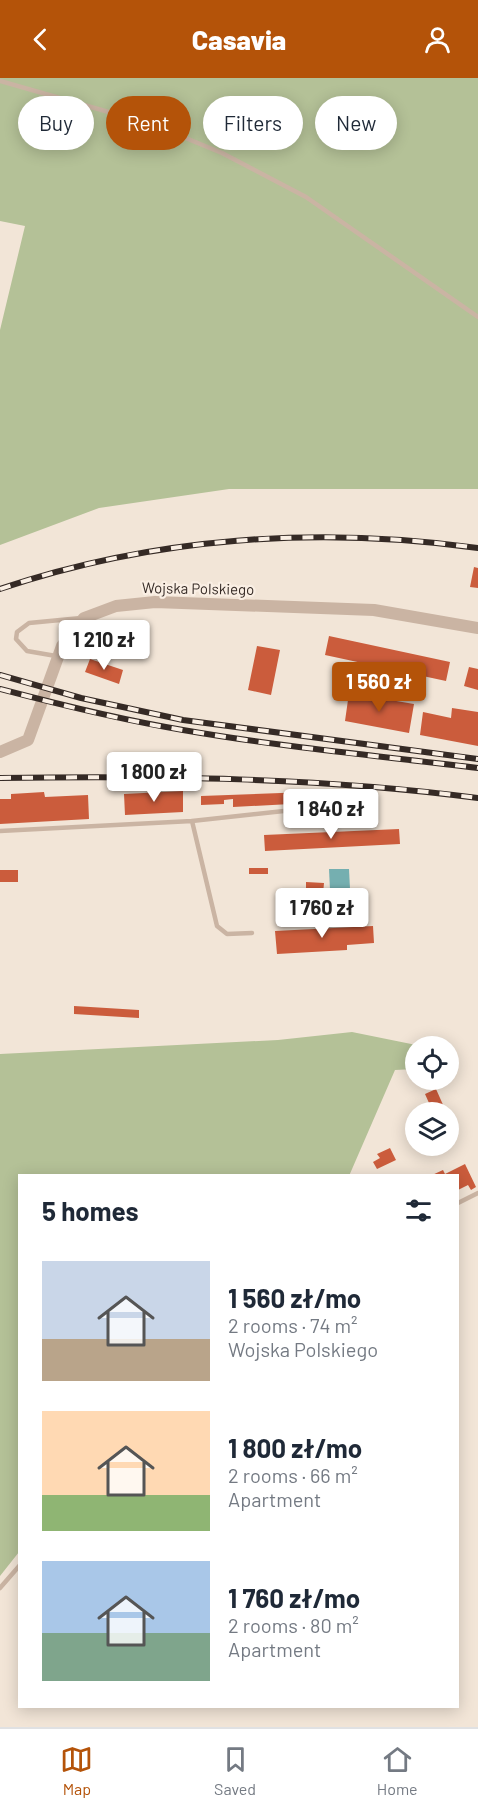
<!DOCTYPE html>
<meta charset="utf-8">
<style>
:root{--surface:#fff;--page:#f6f6f7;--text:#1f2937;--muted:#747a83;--line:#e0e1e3;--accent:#b45309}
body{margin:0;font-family:Barlow,sans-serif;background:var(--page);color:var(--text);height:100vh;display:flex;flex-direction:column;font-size:22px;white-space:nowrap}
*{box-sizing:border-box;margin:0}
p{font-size:20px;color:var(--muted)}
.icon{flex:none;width:33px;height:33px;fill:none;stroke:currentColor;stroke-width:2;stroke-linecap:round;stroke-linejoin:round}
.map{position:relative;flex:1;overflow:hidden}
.drawer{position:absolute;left:18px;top:1096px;width:441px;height:534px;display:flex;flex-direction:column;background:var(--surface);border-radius:0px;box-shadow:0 3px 15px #0003}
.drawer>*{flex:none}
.guide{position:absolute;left:18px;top:18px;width:442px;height:54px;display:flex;gap:12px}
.fabs{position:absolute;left:405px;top:958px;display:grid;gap:12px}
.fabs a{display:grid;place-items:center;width:54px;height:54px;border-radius:50%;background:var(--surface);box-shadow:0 3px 15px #0003;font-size:30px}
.price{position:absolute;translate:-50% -51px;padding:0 14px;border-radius:6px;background:#fff;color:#222;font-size:20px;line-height:39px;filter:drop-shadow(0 2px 3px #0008)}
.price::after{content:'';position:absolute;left:50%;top:36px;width:18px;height:14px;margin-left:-9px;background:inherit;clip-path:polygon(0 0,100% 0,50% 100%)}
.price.on{background:var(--accent);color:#fff}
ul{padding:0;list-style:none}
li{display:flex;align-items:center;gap:18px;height:150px;padding:0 24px}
li span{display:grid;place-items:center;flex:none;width:168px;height:120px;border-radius:0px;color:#555}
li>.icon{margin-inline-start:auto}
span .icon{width:72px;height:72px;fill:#fffc;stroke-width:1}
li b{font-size:26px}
h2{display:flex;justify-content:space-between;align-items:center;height:72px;padding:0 24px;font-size:26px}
.tag{padding:0 21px;border-radius:27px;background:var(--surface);box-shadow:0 3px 15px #0003;font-size:21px;line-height:54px}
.tag.on{background:var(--accent);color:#fff}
header{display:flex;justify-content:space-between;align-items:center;height:78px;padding:0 24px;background:var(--accent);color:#fff;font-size:27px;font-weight:800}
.tabs{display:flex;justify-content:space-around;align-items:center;height:84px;border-top:2px solid var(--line);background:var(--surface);font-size:16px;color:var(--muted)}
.tabs a{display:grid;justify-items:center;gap:3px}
.tabs .on{color:var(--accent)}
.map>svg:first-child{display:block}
.green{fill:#b4c197}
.water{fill:#75afb0}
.building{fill:#cb5c3c}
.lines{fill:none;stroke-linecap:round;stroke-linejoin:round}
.service{stroke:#cab4a3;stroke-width:4.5}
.tertiary{stroke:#cab4a3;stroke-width:12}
.rail-casing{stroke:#352a25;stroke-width:6}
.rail{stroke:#faefe4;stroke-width:4;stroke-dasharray:11;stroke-linecap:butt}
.labels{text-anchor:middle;stroke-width:4.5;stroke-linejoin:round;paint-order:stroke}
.street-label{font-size:15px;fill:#352a25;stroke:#faefe4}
</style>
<header><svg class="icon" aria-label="back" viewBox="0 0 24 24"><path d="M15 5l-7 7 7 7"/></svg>Casavia<svg class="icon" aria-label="person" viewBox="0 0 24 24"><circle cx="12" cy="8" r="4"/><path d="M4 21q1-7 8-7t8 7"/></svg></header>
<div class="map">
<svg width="478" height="1649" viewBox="0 0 478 1649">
<rect width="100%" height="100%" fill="#f2e5d7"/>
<path class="green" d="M0 0H478V411H229L99 430 0 467V252L25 148 0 143Z
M352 954 426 969H416L415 991 395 992 349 1098H20L19 1474 0 1498V976L278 962Z"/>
<path class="water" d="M329 791H349L350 811 330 812Z"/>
<path class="building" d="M474 489 478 490V510L470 509Z
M329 558 450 584 446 603 325 577Z
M257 568 280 572 271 617 248 612Z
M90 581 123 592 119 606 85 594Z
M469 589 478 591V612L464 608Z
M349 615 414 626 409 655 345 643Z
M452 630 478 634V668L420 657 423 634 451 640Z
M183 713V734L125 737 124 716Z
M44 714 45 719 88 717 89 741 0 746V721H11V716Z
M308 714 309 725 233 729V721L224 722V726L201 727V718Z
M399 751 400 766 265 773 264 757Z
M249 790H268V796H249Z
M0 792H18V804H0Z
M306 804 324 805 323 816 306 815Z
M373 848 374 865 347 867V872L277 876 275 853Z
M74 928 139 932V940L74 936Z
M436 1011 444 1029 433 1034 425 1016Z
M390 1070 396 1082 377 1091 373 1084 380 1080 377 1076Z
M465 1086 476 1109 471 1112 468 1107 458 1112V1098H430L443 1092 445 1096Z"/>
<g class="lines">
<path class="service" d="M0 3 154 47 222 75 306 119 478 239
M56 578 27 573 16 561 17 554 29 545 81 540
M192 743 217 848 227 856 252 855
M0 753 192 743 293 732 342 730
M458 1125 478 1115
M0 1510 20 1487"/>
<path class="tertiary" d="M0 674 28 662 62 568 84 540 116 528 155 524 374 532 478 550"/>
<defs>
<path id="rail" d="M0 511C154 459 318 448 478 470
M0 597 81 620 183 642 478 681
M0 611C61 627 121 642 183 652 281 669 380 678 478 690
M0 700C160 698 319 699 478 720"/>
</defs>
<use href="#rail" class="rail-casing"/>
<use href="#rail" class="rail"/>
</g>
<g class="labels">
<g class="street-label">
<text transform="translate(198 511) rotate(1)" y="5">Wojska Polskiego</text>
</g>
</g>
</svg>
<div class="fabs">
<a><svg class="icon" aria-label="locate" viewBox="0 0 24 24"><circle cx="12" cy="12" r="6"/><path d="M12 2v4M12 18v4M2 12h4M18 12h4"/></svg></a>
<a><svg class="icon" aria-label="layers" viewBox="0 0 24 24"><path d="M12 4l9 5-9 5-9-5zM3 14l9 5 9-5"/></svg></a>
</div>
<b class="price" style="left:104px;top:593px">1 210 zł</b>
<b class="price on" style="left:379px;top:635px">1 560 zł</b>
<b class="price" style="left:154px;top:725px">1 800 zł</b>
<b class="price" style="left:331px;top:762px">1 840 zł</b>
<b class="price" style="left:322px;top:861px">1 760 zł</b>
<div class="guide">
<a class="tag">Buy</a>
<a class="tag on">Rent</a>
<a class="tag">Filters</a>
<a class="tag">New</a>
</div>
<section class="drawer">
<h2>5 homes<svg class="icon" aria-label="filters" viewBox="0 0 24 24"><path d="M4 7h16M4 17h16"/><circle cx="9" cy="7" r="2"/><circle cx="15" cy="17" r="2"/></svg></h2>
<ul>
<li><span style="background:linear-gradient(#c9d6e8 65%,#b9a48a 0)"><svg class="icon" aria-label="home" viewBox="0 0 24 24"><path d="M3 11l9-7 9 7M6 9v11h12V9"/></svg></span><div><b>1 560 zł/mo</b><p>2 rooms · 74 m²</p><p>Wojska Polskiego</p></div></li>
<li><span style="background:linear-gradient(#ffd9b3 70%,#8fb573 0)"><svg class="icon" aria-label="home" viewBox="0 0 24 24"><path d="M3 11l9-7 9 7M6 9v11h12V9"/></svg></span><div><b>1 800 zł/mo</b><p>2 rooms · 66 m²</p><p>Apartment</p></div></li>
<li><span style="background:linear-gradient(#a9c7e8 60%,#7fa58c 0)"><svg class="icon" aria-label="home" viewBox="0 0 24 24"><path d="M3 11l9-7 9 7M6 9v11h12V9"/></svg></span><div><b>1 760 zł/mo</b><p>2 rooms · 80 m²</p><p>Apartment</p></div></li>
</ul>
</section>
</div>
<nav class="tabs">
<a class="on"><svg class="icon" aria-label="map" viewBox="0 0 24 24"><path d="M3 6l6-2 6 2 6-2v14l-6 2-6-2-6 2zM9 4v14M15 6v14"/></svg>Map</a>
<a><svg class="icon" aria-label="saved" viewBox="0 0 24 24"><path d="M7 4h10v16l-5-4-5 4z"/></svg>Saved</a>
<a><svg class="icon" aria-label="home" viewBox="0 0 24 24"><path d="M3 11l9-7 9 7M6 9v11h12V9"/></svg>Home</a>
</nav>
